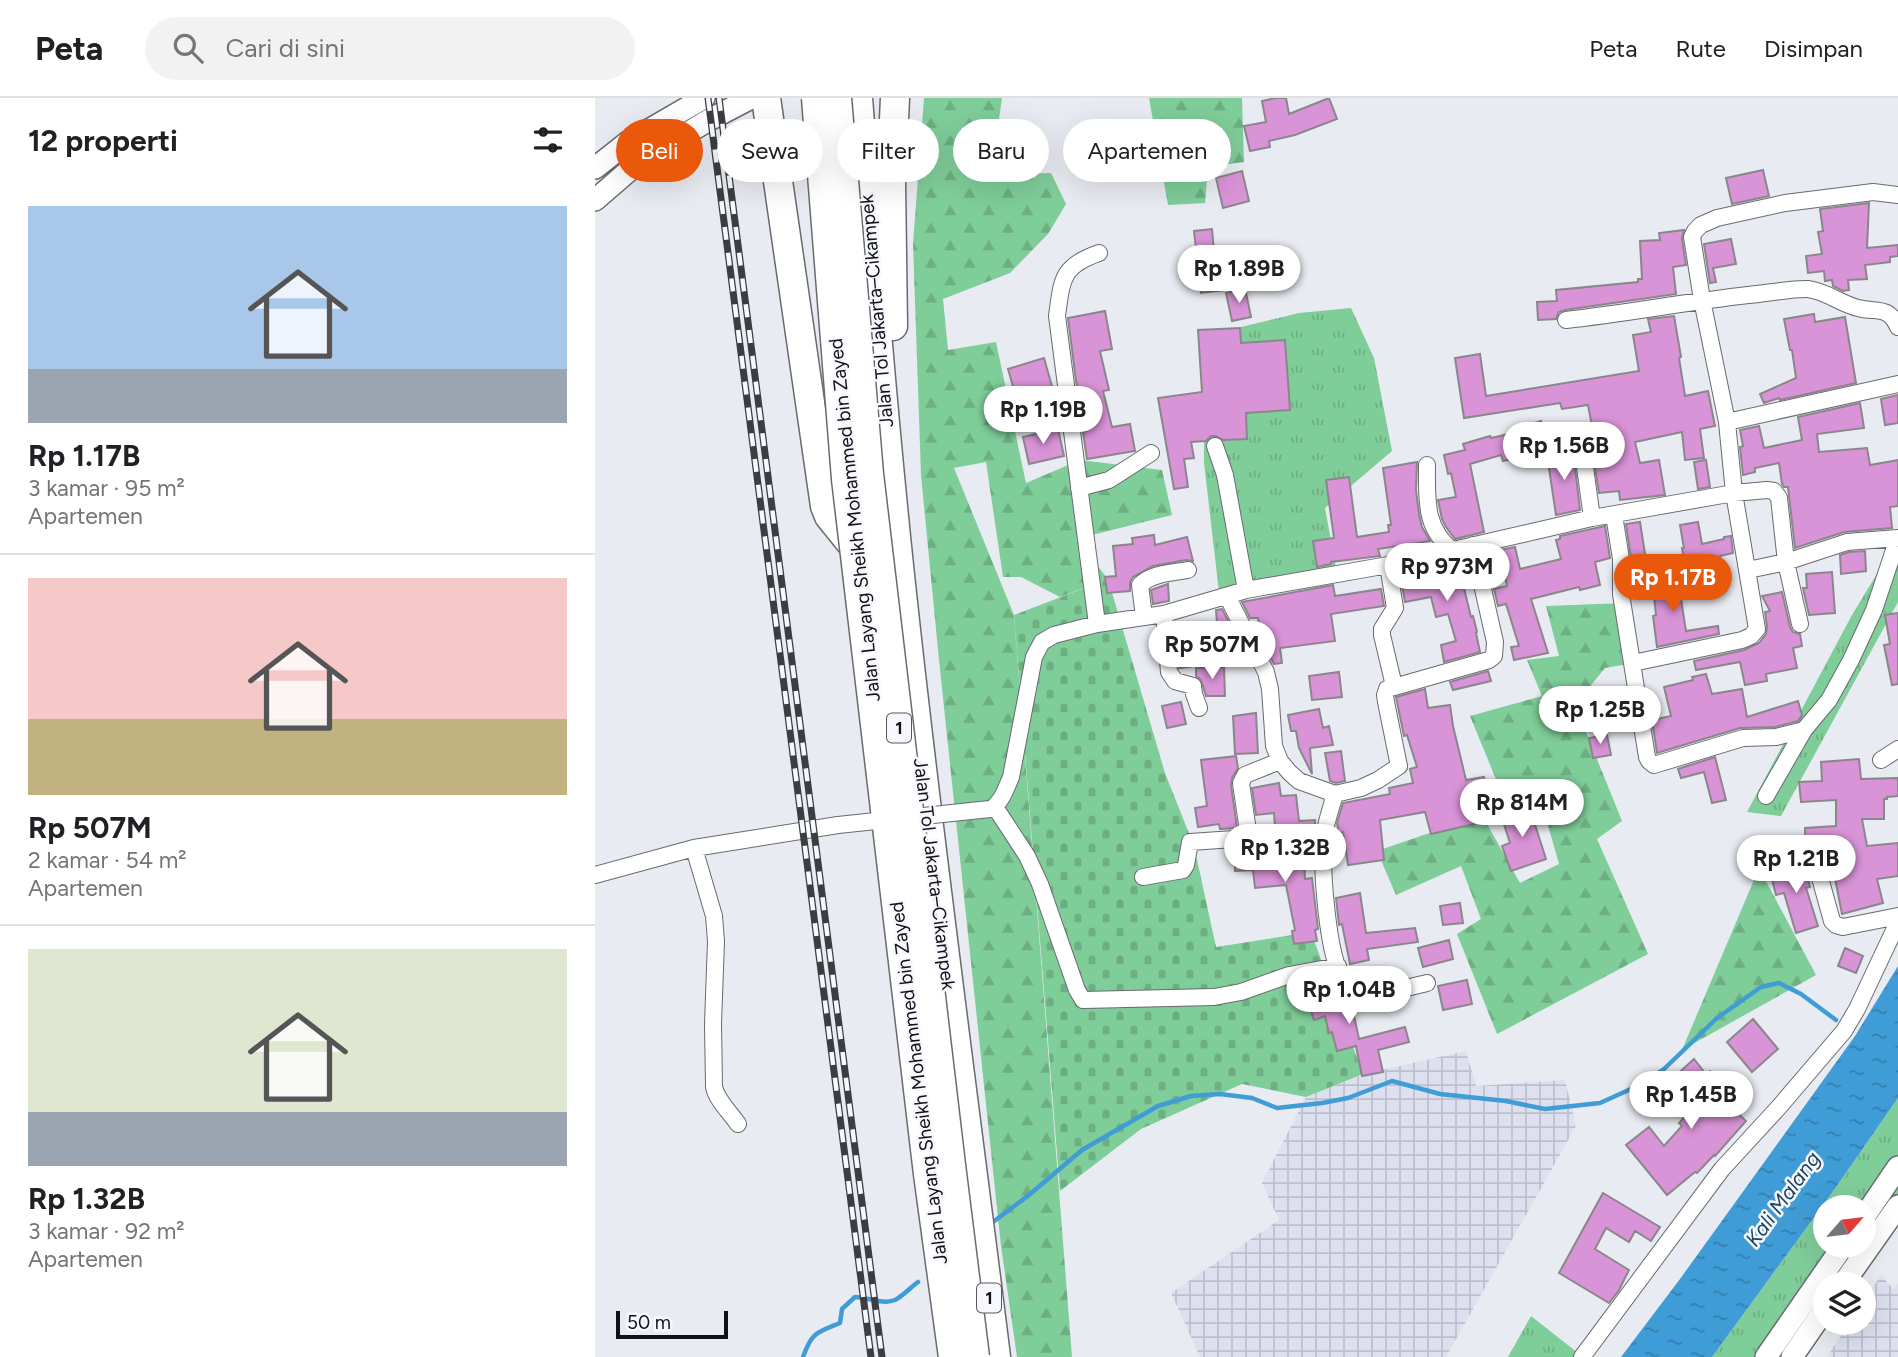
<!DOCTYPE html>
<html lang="id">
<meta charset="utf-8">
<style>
:root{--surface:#fff;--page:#f2f2f2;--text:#202124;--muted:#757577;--line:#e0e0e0;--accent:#ea580c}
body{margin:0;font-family:Figtree,sans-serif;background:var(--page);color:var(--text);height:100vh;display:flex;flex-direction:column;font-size:26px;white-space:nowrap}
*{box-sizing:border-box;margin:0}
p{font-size:23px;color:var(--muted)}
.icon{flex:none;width:38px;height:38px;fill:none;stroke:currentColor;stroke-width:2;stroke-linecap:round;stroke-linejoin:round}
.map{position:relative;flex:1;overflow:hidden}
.sheet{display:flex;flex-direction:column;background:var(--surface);width:595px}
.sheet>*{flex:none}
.hud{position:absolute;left:21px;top:21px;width:665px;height:63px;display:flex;gap:14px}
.needle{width:46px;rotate:62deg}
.buttons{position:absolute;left:1218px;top:1097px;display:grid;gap:14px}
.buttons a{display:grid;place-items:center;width:63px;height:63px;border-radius:50%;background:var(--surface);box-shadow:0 7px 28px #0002;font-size:35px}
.scale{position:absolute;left:21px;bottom:18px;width:112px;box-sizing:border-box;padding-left:7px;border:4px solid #111214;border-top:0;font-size:19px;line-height:24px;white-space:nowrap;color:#111214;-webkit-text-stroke:5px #f7f8fe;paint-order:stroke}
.price{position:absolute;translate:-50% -60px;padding:0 16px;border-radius:24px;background:#fff;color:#222;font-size:23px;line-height:46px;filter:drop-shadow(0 2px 4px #0008)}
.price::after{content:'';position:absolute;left:50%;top:42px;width:21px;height:16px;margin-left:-10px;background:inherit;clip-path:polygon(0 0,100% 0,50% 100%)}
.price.active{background:var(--accent);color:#fff}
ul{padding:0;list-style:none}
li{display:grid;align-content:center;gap:14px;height:371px;padding:0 28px}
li+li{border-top:2px solid var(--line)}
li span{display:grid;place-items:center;height:217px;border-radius:0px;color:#555}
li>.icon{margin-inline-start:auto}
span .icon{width:126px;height:126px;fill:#fffc;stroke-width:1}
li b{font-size:30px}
h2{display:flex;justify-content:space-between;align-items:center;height:84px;padding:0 28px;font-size:30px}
.pill{padding:0 24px;border-radius:32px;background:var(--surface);box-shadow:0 7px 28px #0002;font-size:24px;line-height:63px}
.pill.active{background:var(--accent);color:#fff}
header{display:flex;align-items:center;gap:42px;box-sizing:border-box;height:98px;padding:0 35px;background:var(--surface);border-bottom:2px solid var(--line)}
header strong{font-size:33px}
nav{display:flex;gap:38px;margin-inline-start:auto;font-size:24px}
.search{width:490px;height:63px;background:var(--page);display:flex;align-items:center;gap:18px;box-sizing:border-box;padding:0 24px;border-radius:38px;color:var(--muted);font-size:26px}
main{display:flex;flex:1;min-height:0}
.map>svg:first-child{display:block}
.industrial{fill:url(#industrial-grid)}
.grass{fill:url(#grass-tufts);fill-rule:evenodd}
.forest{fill:url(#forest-firs)}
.cemetery{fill:url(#cemetery-stones)}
.water{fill:url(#water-ripples)}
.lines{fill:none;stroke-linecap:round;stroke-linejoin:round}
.stream{stroke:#409cd6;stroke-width:4.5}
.building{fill:#d993d7;stroke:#8b868b;stroke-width:2}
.street-casing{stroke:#696a70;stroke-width:18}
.secondary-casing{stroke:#696a70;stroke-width:24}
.highway-casing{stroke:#696a70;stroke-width:31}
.street{stroke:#fff;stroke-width:16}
.secondary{stroke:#fff;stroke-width:21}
.highway{stroke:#fff;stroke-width:28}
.rail-casing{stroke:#3b3d40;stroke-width:7}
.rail{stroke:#f7f8fe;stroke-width:4.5;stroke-dasharray:13;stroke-linecap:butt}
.street-bridge-casing{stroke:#696a70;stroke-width:18;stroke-linecap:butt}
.highway-bridge-casing{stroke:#696a70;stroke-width:31;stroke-linecap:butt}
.street-bridge{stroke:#fff;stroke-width:16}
.highway-bridge{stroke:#fff;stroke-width:28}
.labels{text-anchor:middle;stroke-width:5;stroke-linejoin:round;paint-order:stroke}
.shield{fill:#f7f8fe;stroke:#56575a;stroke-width:2}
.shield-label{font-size:18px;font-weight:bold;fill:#111214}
.street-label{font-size:19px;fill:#111214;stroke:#f7f8fe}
.water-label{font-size:21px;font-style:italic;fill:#1e445d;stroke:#f7f8fe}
</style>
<header>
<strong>Peta</strong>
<div class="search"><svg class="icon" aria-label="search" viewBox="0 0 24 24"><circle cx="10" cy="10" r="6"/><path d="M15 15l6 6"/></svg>Cari di sini</div>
<nav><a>Peta</a><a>Rute</a><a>Disimpan</a></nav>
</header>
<main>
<section class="sheet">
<h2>12 properti<svg class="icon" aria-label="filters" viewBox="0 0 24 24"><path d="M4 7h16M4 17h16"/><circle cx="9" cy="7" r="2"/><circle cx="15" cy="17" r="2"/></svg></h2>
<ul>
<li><span style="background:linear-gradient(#a9c7e8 75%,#9aa5b1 0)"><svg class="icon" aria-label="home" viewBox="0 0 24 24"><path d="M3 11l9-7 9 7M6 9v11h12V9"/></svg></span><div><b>Rp 1.17B</b><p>3 kamar · 95 m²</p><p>Apartemen</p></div></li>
<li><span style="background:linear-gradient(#f6c9c9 65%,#c2b280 0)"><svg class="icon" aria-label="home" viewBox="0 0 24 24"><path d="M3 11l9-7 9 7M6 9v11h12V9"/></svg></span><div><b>Rp 507M</b><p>2 kamar · 54 m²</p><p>Apartemen</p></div></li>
<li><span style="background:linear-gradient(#dfe7d0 75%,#9aa5b1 0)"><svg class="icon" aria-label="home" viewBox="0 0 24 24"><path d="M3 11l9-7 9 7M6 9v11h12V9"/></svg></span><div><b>Rp 1.32B</b><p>3 kamar · 92 m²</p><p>Apartemen</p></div></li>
</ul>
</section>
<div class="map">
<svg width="1303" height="1259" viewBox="0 0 1303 1259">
<defs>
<pattern id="industrial-grid" width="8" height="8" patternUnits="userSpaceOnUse" patternTransform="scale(1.75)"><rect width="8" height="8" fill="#dde0ef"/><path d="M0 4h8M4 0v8" fill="none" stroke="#bdbfcc"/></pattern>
<pattern id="grass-tufts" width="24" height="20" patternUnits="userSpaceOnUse" patternTransform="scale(1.75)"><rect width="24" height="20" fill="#7fcd99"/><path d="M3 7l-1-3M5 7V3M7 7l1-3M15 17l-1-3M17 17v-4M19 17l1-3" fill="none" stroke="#6daf83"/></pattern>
<pattern id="forest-firs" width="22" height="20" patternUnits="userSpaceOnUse" patternTransform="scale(1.75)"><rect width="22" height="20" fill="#7fcd99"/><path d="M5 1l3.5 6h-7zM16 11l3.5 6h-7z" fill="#6daf83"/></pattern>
<pattern id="cemetery-stones" width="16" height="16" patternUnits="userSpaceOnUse" patternTransform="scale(1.75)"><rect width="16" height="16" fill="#7fcd99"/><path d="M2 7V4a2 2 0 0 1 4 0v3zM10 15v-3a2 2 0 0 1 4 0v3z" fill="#6daf83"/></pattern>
<pattern id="water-ripples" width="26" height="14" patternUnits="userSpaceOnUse" patternTransform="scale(1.75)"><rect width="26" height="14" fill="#409cd6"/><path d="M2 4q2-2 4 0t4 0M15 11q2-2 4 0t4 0" fill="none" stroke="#347eac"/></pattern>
</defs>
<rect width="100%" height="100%" fill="#e9ebf2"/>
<path class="industrial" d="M871 953 881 988 970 982 981 1028 851 1259H605L576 1195 684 1122 667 1085 711 999 768 976Z
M1286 1177 1298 1191 1303 1185V1259H1232L1254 1225H1269V1203Z"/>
<path class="grass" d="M756 210 779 260 797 353 730 410 742 475 624 494 609 365V238L704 215Z
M1303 441V504L1186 718 1152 714 1257 517Z
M1303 1000V1108L1248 1186H1230V1211L1197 1259H1117L1239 1092ZM1230 1110H1269V1148H1230Z
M936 1218 988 1259H913Z"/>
<path class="forest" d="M329 0H407L404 21 378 23 379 77 456 75 471 106 453 136 415 175 348 201 353 252 401 244 431 385 485 362 567 372 577 417 481 441 513 481 465 499 426 479H408L391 364 359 370 419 517 477 1259H422L406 1148 344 562 326 377 318 146Z
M554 0H647L649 64 613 69 610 105 573 107Z
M1029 505 1044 564 1010 570 980 607 1027 723 1002 741 1053 856 902 936 862 836 886 821 866 768 801 797 782 753 887 717 925 785 964 766 946 703 914 713 875 618 947 598 932 562 964 558 951 508Z
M1164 770 1221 877 1087 952Z"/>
<path class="cemetery" d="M513 481 570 675 599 748 621 849 716 834 768 976 711 999 647 986 546 1031 465 1093 419 517Z"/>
<path class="water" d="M1303 868V1000L1239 1092 1117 1259H1026L1085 1181 1260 938Z"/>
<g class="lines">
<path class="stream" d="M394 1127 434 1097 487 1052 563 1008 596 998 625 996 657 1000 682 1010 727 1005 753 1000 797 983 845 996 911 1003 950 1011 1005 1005 1036 991 1068 972 1122 920 1166 889 1184 885 1206 896 1241 922
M208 1259C217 1234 221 1235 245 1225L247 1211 260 1199C272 1199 288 1207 300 1202 308 1198 316 1189 323 1184"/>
</g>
<path class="building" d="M681 0H691L694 16 734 0 742 21 700 37 674 43 675 49 655 53 649 28 671 24 667 3Z
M1168 72 1174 98 1137 106 1131 80Z
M647 73 654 103 628 110 621 80Z
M1274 105 1272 150 1303 147V158L1295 159V164L1270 167 1272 181 1253 182 1254 192 1248 193 1238 188 1237 182 1230 183 1229 173 1213 175 1211 158 1227 156 1223 134 1228 133 1225 111Z
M617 131 620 165 635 163 639 191 606 195 599 133Z
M1089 132 1087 141 1091 167 1078 169 1081 196 970 212 964 214 961 221 943 222 942 204 962 203 961 192 1043 184V181H1047L1045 143 1065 142 1064 135Z
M1136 141 1141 166 1118 170 1121 184 1115 185 1109 146Z
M650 190 656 219 637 223 631 195Z
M510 213 517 251 505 253 514 292 508 293 517 329 535 326 540 353 492 361 488 334 491 333 484 303 485 302 481 283 473 220Z
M1219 216 1220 224 1250 219 1261 285 1185 302 1184 300 1169 305 1165 296 1201 280 1197 252H1195L1189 221Z
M1079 218 1086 259 1084 260 1090 298 1113 293 1120 328 1105 331 1109 360 1090 362 1087 334 1040 344 1045 365 1064 362 1070 397 1025 402 1024 393 1004 395 997 350 1001 349 993 307 967 311 965 305 869 320 860 260 885 256 891 298 1044 273 1038 237 1056 234 1053 221Z
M645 230 646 245 690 242 695 312 651 315 652 341 628 342 621 338H616L611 343 596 344 599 360 589 361 593 389 579 391 563 300 607 294 603 232Z
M449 260 460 299 424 309 413 271Z
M1303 297V325L1290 327 1286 301Z
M1265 305 1269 330 1222 336 1224 354 1272 350 1275 367 1303 362V408L1295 409 1297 430 1249 434 1200 450 1193 389H1189L1187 386 1184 365 1160 370V374L1148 377 1145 349 1148 348 1145 332 1164 328 1169 350 1207 342 1203 319Z
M946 323 953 353 908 363 906 357 875 366 889 434 860 441 851 429 847 421 843 402 861 399 856 375 853 376 849 357 870 352 868 346 895 338 896 340 923 334 922 330Z
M463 331 469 358 434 366 428 339Z
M978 353 985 412 961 417 952 357Z
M1111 362 1115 389 1103 391 1099 364Z
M822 364 821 392 824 416 827 429 835 443 783 451 785 458 736 464V466L722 469 718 443 739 440 731 382 754 379 762 439 794 434 793 427H796L788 370Z
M1045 424 1053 475 1037 477 1036 460 1031 426Z
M1103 424 1107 446 1129 441V439L1136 438 1138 455 1125 458 1131 493 1110 497 1105 470 1091 473 1087 450H1089L1085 427Z
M1010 428 1015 460 1000 464 1005 487 985 492 984 489 936 501 953 555 919 562 916 549 924 548 911 506 903 508 899 491 912 488 905 452 920 449 925 471 966 461 961 442 965 441V438Z
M559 437 560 447 592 439 598 463 591 462 558 468 538 479 535 484V493L512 495 510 479 521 478 518 448 538 446 537 440Z
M1270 453 1271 473 1246 476 1245 457 1254 454Z
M870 460 876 484 868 486 876 519 878 518 882 534 881 535 885 554 849 564 846 547 861 543 853 516 841 519 836 499 810 504 806 480 821 478 820 472Z
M1237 474 1240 515 1214 517 1208 490H1212L1211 476Z
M1082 476 1091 533 1123 528 1124 536 1062 549 1058 518 1061 517 1057 479Z
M573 486 574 503 558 506 556 492Z
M738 487 740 498 786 491 789 508 736 516 740 543 685 550 687 565 679 566 666 541 663 520H655L647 504Z
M1187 494 1195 529 1198 534 1205 536 1207 548 1198 550 1202 570 1171 576 1172 583 1150 587 1145 564 1101 572 1099 563 1149 552 1164 545 1171 536 1172 529 1170 514 1175 513 1167 498Z
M627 511 640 536V541L605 543 607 567 584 570 581 529 622 525 621 512Z
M1303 515V586L1297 587 1289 547 1295 546 1290 517Z
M629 569 630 598H611L606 582 601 578V570Z
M893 573 896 583 858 592 855 584Z
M744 574 747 599 717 602 714 578Z
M1111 576 1117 596 1147 591 1152 619 1203 603 1207 617 1203 623 1180 629 1145 630 1062 655 1057 622 1076 618 1069 589 1098 582 1097 579Z
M830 591 833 610 855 607 858 628 871 682 889 679 893 701 875 704 879 726 836 736 830 714 785 722 789 762 753 767 748 734 744 735 742 725 748 705 795 696 794 690 818 685 815 671 822 669 812 637 809 638 801 599Z
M586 604 591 626 572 630 567 608Z
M724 611 728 630 734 628 738 647 715 650 717 676 704 650 701 633H696L693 617Z
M661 615 663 655 640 656 638 618Z
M1012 637 1016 657 998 660 994 640Z
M746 653 750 683 741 685 735 683 730 655Z
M641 658 643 670 637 680 636 687 642 730 625 731 624 726 603 729 600 710 612 708 606 662Z
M1120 659 1131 702 1117 705 1109 674 1086 680 1083 671Z
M1264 661 1266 681 1303 680V698L1292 699V701H1289V721H1267L1272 748 1303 745V778L1282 781 1288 805 1247 816 1236 760 1220 759 1211 761 1210 730 1241 728V702L1206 704 1204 684 1227 683 1226 664Z
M684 685 686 698 701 697 704 723 720 722V728L680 729 679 715 661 717 657 690Z
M934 708 951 761 916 773 907 748 915 745 906 717Z
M708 749 710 781 717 780 723 831 720 832 722 843 699 846 697 833 700 832 691 787 660 790 658 772 640 773 639 752Z
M1209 765 1215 789 1211 790 1223 828 1201 835 1189 795 1181 797 1175 774Z
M765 795 771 835 820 830 823 844 772 851 774 862 755 866 747 826 744 827 741 800Z
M865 805 868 825 848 827 845 808Z
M854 842 858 861 828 869 823 850Z
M1250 850 1268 858 1261 875 1243 868Z
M736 880 741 889 748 915 758 913 764 941 810 929 814 944 783 952 788 974 767 978 761 948 742 953 737 934 734 935 730 918 719 922 713 903 710 904 706 886Z
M872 882 877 906 848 912 843 888Z
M1158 921 1183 951 1157 974 1132 944Z
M1099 961 1111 976 1115 973 1140 997 1132 1005 1151 1023 1120 1058 1119 1057 1102 1075 1100 1074 1072 1097 1031 1047 1054 1029 1069 1048 1087 1028 1084 1025 1102 1006 1079 979Z
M1008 1095 1065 1129 1056 1143 1040 1133 1034 1144 1011 1130 1000 1151 1034 1172 1024 1192 1014 1205 964 1175Z"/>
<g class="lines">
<defs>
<path id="street" d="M971 222C1032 215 1092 204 1153 197 1169 196 1198 190 1213 191 1231 193 1246 206 1263 210 1282 215 1293 207 1303 229
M1132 324 1107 202 1097 139 1100 133 1106 127 1122 120 1190 105 1278 94 1303 97
M620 348 630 377 651 492
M988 355 997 420
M832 367C832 401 829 430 858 453
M484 390 514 382 556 355
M1019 417 1026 461V496L1052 659 1054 663 1059 667 1148 640 1181 639 1209 632 1234 602 1256 562 1279 512 1303 440
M793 467 800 510 787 531V537L799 588
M1153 472 1191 464 1252 444 1303 440
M632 498 671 574 675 591 679 648 685 663 694 674 704 683 740 696 766 690 783 682 804 668 791 604 790 597 792 591 894 562 899 558 900 544 878 447
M569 516 574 574 580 583 598 588 599 596 604 610
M549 519 545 487C557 475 577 475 593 472
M502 526 462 218C467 182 466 168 504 155
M1038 565 1147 542 1156 538 1162 531 1139 395 1172 392 1179 393 1184 400 1191 464 1205 526
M1286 662 1303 651
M740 696C736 710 731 724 729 738 726 767 732 860 749 882 752 886 758 890 762 892 784 899 811 890 832 885
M1171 698 1209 632
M400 709 432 758 445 786 482 892 488 902 619 899 646 894 694 877 743 868
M395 711C407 705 411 690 416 679L439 559 447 544 459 537 502 526 569 516 651 492 793 467 997 420 1139 395 1132 324 1303 286
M654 740 646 685 650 677 685 663
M99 750 119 818 121 843 118 926 119 989C122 1003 135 1014 143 1026
M1222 769 1237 823 1241 827 1248 829 1303 818
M0 777 99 750 243 727
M548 779 588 772 591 767 595 744 654 740 729 738
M987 1259 1127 1071 1184 1009 1249 933 1262 911 1303 824"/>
<path id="secondary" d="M0 70 33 44 109 0
M0 102 44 64 114 22 156 0
M1269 1119 1303 1069
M1248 1186 1303 1108
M1171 1259 1248 1148
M1197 1259 1230 1211"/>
<path id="highway" d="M171 0 230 408 234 418 255 444
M263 0C276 171 290 343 309 514 336 762 370 1011 401 1259
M298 228 296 86 300 0"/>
</defs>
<use href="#street" class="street-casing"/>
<use href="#secondary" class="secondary-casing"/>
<use href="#highway" class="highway-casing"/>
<use href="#street" class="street"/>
<use href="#secondary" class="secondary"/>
<use href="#highway" class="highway"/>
<defs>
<path id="rail" d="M113 0 276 1259
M124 0 287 1259"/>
</defs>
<use href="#rail" class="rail-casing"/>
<use href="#rail" class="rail"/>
<defs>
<path id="street-bridge" d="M243 727 395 711"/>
<path id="highway-bridge" d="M221 0 251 381 333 1076 358 1259
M242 0 274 376 356 1067 380 1259"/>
</defs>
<use href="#street-bridge" class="street-bridge-casing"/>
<use href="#highway-bridge" class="highway-bridge-casing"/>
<use href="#street-bridge" class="street-bridge"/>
<use href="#highway-bridge" class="highway-bridge"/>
</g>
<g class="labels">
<g class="shield">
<rect x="292" y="615.5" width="24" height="29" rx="5"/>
<rect x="382" y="1185.5" width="24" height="29" rx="5"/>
</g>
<g class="shield-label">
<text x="304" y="636">1</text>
<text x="394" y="1206">1</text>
</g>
<g class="street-label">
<text transform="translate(281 213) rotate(-95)" y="7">Jalan Tol Jakarta–Cikampek</text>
<text transform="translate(259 422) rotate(-96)" y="7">Jalan Layang Sheikh Mohammed bin Zayed</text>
<text transform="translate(340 776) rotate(83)" y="7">Jalan Tol Jakarta–Cikampek</text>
<text transform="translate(323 985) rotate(-97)" y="7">Jalan Layang Sheikh Mohammed bin Zayed</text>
</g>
<g class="water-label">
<text transform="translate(1188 1101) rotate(-54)" y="7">Kali Malang</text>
</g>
</g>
</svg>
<div class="buttons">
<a><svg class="needle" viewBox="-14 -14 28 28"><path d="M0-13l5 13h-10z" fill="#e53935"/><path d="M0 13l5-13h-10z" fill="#757577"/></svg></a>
<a><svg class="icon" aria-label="layers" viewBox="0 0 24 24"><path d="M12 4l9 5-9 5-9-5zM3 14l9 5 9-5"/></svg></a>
</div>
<div class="scale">50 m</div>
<b class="price" style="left:644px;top:207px">Rp 1.89B</b>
<b class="price" style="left:448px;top:348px">Rp 1.19B</b>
<b class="price" style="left:969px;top:384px">Rp 1.56B</b>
<b class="price" style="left:852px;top:505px">Rp 973M</b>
<b class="price active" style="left:1078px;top:516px">Rp 1.17B</b>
<b class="price" style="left:617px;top:583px">Rp 507M</b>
<b class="price" style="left:1005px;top:648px">Rp 1.25B</b>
<b class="price" style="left:927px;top:741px">Rp 814M</b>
<b class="price" style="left:690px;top:786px">Rp 1.32B</b>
<b class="price" style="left:1201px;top:797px">Rp 1.21B</b>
<b class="price" style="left:754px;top:928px">Rp 1.04B</b>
<b class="price" style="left:1096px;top:1033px">Rp 1.45B</b>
<div class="hud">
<a class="pill active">Beli</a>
<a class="pill">Sewa</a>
<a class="pill">Filter</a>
<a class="pill">Baru</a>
<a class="pill">Apartemen</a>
</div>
</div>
</main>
